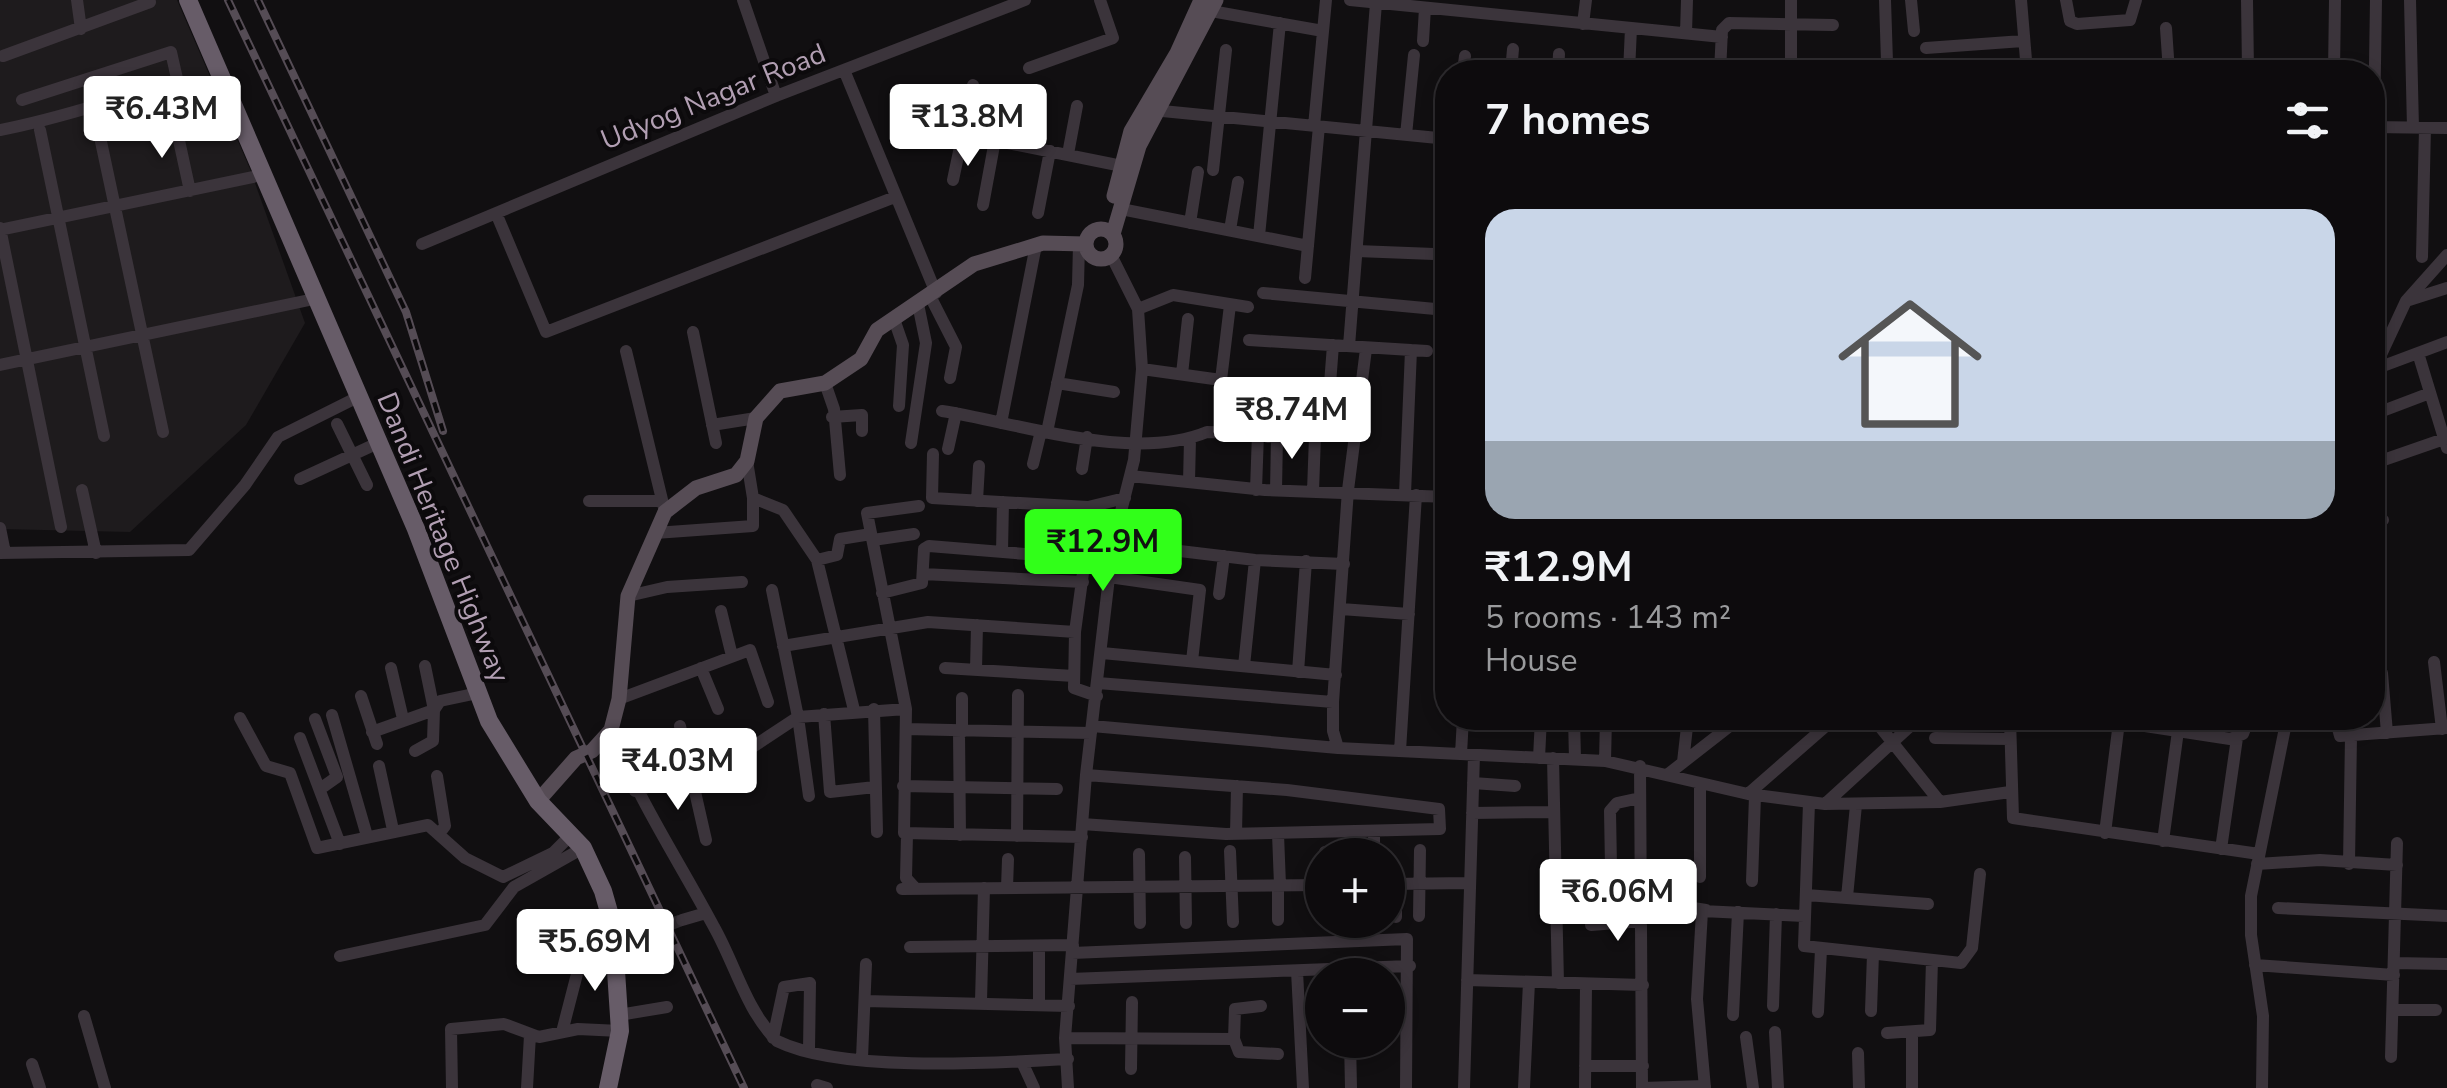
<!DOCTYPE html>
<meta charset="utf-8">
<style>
:root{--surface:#0d0b0d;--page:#161416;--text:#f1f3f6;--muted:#9a9b9d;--line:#2d2b2e;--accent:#31ff19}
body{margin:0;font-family:"Nunito Sans",sans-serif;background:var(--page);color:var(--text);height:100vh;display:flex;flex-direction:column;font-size:38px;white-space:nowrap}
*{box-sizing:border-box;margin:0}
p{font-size:32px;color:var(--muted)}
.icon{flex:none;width:55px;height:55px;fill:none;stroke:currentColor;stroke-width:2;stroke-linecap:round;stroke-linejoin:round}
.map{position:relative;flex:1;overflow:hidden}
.details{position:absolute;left:1435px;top:60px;width:950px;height:670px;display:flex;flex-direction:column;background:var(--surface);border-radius:40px;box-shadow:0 5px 15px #0003,0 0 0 2px var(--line)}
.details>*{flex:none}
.buttons{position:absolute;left:1305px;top:838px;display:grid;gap:20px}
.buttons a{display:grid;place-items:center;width:100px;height:100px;border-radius:50%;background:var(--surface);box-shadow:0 5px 15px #0003,0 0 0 2px var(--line);font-size:50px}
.price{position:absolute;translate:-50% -85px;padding:0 22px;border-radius:10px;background:#fff;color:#222;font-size:32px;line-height:65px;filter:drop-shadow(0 2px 5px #0008)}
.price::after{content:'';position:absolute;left:50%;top:60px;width:30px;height:22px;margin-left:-15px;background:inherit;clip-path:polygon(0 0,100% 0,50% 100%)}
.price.on{background:var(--accent);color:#111}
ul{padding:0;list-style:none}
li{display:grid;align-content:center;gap:20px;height:530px;padding:0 50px}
li span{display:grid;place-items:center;height:310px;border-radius:30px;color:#555}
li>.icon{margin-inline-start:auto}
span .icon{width:180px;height:180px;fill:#fffc;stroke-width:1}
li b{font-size:42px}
h2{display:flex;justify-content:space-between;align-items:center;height:120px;padding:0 50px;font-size:42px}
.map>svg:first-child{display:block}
.built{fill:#1e1b1d}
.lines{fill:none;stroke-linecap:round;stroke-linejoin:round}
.minor-tunnel{stroke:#312c31;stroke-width:12;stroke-dasharray:12 6;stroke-linecap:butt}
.minor{stroke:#3b343b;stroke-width:12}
.major{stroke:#564c55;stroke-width:15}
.highway{stroke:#675c68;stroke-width:18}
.rail-casing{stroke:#554c55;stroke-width:8}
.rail{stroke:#0c0a0c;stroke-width:4;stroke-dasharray:11;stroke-linecap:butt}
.labels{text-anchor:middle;stroke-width:8;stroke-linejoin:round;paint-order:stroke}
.street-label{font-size:28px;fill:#b29fb3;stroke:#0c0a0c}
</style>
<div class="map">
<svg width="2447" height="1088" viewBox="0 0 2447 1088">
<rect width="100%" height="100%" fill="#110f11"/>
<path class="built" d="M0 0H177L250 169 305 323 246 425 130 532 0 529Z"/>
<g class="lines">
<path class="minor-tunnel" d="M652 931 682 920"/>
<path class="minor" d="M77 0 81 29
M743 0 776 96
M1350 0 1722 37
M1791 0V72
M1885 0 1887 62
M1911 0 1914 31
M2021 0 2027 72
M2066 0 2070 21 2077 24 2130 20 2136 0
M2410 0 2413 128
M1211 11 1323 31
M1583 24 1586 0
M2166 28 2169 72
M1686 33 1687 0
M1423 41 1425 8
M1926 48 2023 41
M3 56 150 2
M1029 68 1113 38 1100 0
M844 70 936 293
M1463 72 1465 56
M1511 72 1513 49
M1558 72 1559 54
M1629 72 1631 28
M1720 72 1722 30 1729 23 1833 25
M2193 72 2248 70 2247 0
M2334 72 2335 0
M22 100 171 52 178 83
M1152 110 1448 139
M175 122 190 191
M1314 126 1326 0
M2372 127 2447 128
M2374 127 2376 0
M0 130C61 119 118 97 178 83L198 110 230 100
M40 130 104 436
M963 134 1122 166
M1406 135 1414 55
M100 137 163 432
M1015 144 1025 92
M1068 154 1077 106
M1213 170 1226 50
M953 180 973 85
M983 205 995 140
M1121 209 1308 246
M496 213 546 332 895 197
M1038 213 1050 151
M1190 223 1198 172
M0 228 61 527
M0 230 262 175
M1230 230 1238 182
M1259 236 1280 23
M422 244 776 96 1025 0
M1357 251 1434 254
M2422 257 2425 128
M1305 278 1319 126
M1263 293 1446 310
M930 296 956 347 950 378
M2406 301 2447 288
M1138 309 1173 295 1248 307
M894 319 903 345 899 406
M693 332 716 443
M1249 340 1427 351
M1349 346 1376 3
M626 351 665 512
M2418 353 2447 448
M0 365 314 299
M1142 369 1221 380 1230 305
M2375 369 2447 342
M1182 374 1188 319
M2372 374 2406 301 2447 255
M825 383 834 409 840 475
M1057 383 1114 392
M942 411C1019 423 1132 463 1207 432L1354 436
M2372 415 2430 393
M832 417 862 415V431
M1001 423 1036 245
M337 424 367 485
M712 425 756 418
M1047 432 1078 285 1079 244
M1326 436 1333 345
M1268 437 1269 395
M911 443 926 343 918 304
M948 449 956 413
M933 454 932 498 1088 507 1125 498
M747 461 753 498 783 510 817 560 854 710
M1033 464 1041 431
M2372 464 2444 439
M1082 469 1087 437
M1130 476 1265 490 1448 497
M300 479 378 443
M1189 482 1190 439
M82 490 96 553
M1256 490 1258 433
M1276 490 1277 437
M1313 491 1315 436
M1405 494 1411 350
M589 501H662
M977 501 979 466
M919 506 867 513 906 709 904 833 1082 837
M1092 507 1075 632 1074 688 1097 696
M2372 521 2383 520
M0 528 5 553
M655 533 753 526V498
M873 540 914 534
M1113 543 1255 560 1344 564
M1002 552 1003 502
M0 553 189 550 245 485 278 437 358 397
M817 560 837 555 840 539 871 534
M923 574 1083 582
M1109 577 1200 590 1192 661
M772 590 798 717 809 796
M882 593 922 583 924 549 929 546 1087 559
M1219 594 1224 556
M628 596 667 587 742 582
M1341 609 1409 614
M721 611 732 656
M783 646 928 622 1075 632
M1102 653 1336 675
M2434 662 2442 729
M1244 666 1255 560
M391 668 403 719
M701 668 718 709
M945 668 1074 676
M976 670 977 625
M1298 672 1306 561
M2382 673 2387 733
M1098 683 1333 702
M361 696 377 744
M962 698V732
M619 699 750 650 768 702
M874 709 877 832
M824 714 830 792 875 787
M332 715 367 836
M240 718 266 766 290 773 317 848 428 825 465 858 503 877 553 853 571 835
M1574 718 1575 759
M1873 718 1940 802
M2010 718 2013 818 2259 854
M2010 718 2119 722 2230 739 2243 734 2249 718
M2335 718 2340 736 2447 728
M315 719 337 777 320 789
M680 726 706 840
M1092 726 1338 748 1605 761 1748 794 1825 804 1940 802 2010 792
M906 729 1091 733
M611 730C638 800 679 861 714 927 735 964 746 1010 777 1041 842 1073 994 1063 1068 1059
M372 732 434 710 440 701 478 693
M959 732 960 835
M300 738 340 844
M1935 738 2010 739
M1338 748 1333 731V702L1348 490 1366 349
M415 751 433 741 434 710 425 666
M1400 751 1416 495
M1461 754 1463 718
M1539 758 1541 718
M1553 758 1558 983
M1605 761 1606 718
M1683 762 1688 718
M379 766 393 830
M1640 766 1642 1088
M1667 775 1740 718
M437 776 445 826 439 834
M1473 783 1515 786
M1700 784V877
M903 786 1057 789
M635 791 733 760 798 717 906 709
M1748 794 1835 718
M1809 803 1804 946 1961 963 1972 948 1980 874
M1825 804 1919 718
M1472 813 1554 812
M1082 824 1226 834 1440 829 1439 809 1287 790 1086 775
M1374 831V855
M2105 833 2119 722
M907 834 906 878 915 888
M1236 834 1237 786
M1278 834 1280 885
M1017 836 1018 695
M2163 841 2178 731
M2221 849 2237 738
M1230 851 1233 922
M1325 852V855
M1139 854 1140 923
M1185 857 1186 923
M2257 864 2320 860 2397 865
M2349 864 2351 736
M1590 869 1641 866
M1752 881 1755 796
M1388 884 1469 883
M1396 884V917
M1278 885V920
M1007 888 1008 859
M902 889 1322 885
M1806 895 1928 904
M1847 897 1856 805
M1642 900 1706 910
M2278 908 2447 916
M1419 916 1420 850
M682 920 706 913
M1612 923 1610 811 1617 803 1640 798
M1591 925 1642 921
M613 926 652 931
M910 947 1073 945
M1072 953 1407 939 1406 1088
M340 956 485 925 514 887 583 848
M2394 963 2447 964
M2255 965 2394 975
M1297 971 1303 1088
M1070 979 1410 966
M1467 980 1643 985
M865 1001 1069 1006
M981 1001 984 888
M1039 1005V946
M1773 1006 1776 914
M2393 1010H2436
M1871 1011 1873 954
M1818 1012 1821 949
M619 1015 667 1007
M1733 1015 1738 912
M84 1016 105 1088
M562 1032 585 943
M1775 1032 1778 1088
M1887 1033 1930 1030 1932 960
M1912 1033V1088
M1746 1037 1753 1088
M773 1038 784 987 810 983 809 1050
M1065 1038 1234 1039 1239 1052 1278 1054
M1234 1039 1235 1009 1261 1006
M1350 1040 1351 1088
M1858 1053 1859 1088
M2391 1057 2397 843
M862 1058 866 964
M1022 1062 1034 1088
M32 1064 40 1088
M1585 1066H1643
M1131 1069 1132 1002
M817 1085 827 1088
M452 1088 451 1029 504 1024 539 1037 578 1029 620 1031
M527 1088 530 1035
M1068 1088 1065 1038 1086 775 1113 543 1134 460 1142 369 1138 309 1111 255
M1464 1088 1474 755
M1524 1088 1529 982
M1585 1088 1586 984
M1642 1088 1705 1086
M1705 1088 1697 999 1702 911 1804 916
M2262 1088 2263 1016 2251 935V896L2287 718"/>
<path class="major" d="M1114 196 1131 131 1177 53 1201 0
M1086 244a15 15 0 1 1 30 0a15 15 0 1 1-30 0Z
M1113 234 1139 146 1216 0
M538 801 576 758 592 751 611 730 619 699 628 596 665 512 696 488 736 475 747 461 756 418 780 391 825 383 861 359 877 330 974 264 1043 243 1085 244"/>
<path class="highway" d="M188 0 416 529 489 721 538 801 583 848 603 891 613 926 620 1031 608 1088"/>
<defs>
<path id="rail" d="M228 0 744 1088
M258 0 406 312 443 431"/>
</defs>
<use href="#rail" class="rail-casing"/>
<use href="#rail" class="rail"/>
</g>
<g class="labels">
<g class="street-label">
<text transform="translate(713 96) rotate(-22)" y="10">Udyog Nagar Road</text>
<text transform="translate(444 537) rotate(68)" y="10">Dandi Heritage Highway</text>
</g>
</g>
</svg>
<div class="buttons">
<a>+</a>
<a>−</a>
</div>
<b class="price" style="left:162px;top:161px">₹6.43M</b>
<b class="price" style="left:968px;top:169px">₹13.8M</b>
<b class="price" style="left:1292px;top:462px">₹8.74M</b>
<b class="price on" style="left:1103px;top:594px">₹12.9M</b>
<b class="price" style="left:678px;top:813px">₹4.03M</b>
<b class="price" style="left:1618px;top:944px">₹6.06M</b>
<b class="price" style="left:595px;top:994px">₹5.69M</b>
<section class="details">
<h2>7 homes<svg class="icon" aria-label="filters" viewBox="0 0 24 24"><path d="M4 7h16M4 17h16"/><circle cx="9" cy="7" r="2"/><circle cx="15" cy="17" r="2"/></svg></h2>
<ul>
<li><span style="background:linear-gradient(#c9d6e8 75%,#9aa5b1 0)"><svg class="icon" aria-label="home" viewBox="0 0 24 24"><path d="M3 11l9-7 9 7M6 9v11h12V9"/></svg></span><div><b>₹12.9M</b><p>5 rooms · 143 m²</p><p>House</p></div></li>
</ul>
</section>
</div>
